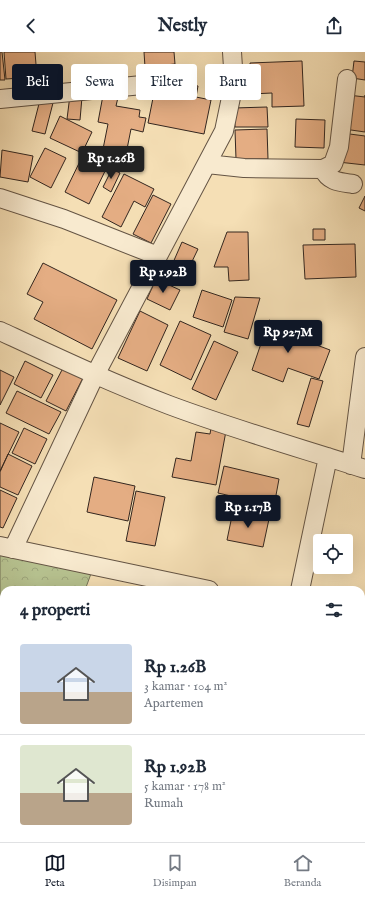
<!DOCTYPE html>
<html lang="id">
<meta charset="utf-8">
<style>
:root{--surface:#fff;--page:#f2f2f3;--text:#1f2937;--muted:#747a83;--line:#e0e1e3;--accent:#111827}
body{margin:0;font-family:"IM FELL English",serif;background:var(--page);color:var(--text);height:100vh;display:flex;flex-direction:column;font-size:15px;white-space:nowrap}
*{box-sizing:border-box;margin:0}
p{font-size:13px;color:var(--muted)}
.icon{flex:none;width:22px;height:22px;fill:none;stroke:currentColor;stroke-width:2;stroke-linecap:round;stroke-linejoin:round}
.map{position:relative;flex:1;overflow:hidden}
.drawer{position:absolute;left:0px;top:534px;width:365px;height:256px;display:flex;flex-direction:column;background:var(--surface);border-radius:12px 12px 0 0;box-shadow:0 4px 16px #0002}
.drawer>*{flex:none}
.top-card{position:absolute;left:12px;top:12px;width:341px;height:36px;display:flex;gap:8px}
.controls{position:absolute;left:313px;top:482px;display:grid;gap:8px}
.controls a{display:grid;place-items:center;width:40px;height:40px;border-radius:4px;background:var(--surface);box-shadow:0 4px 16px #0002;font-size:20px}
.price{position:absolute;translate:-50% -34px;padding:0 9px;border-radius:4px;background:var(--accent);color:#fff;font-size:13px;line-height:26px;filter:drop-shadow(0 1px 2px #0008)}
.price::after{content:'';position:absolute;left:50%;top:24px;width:12px;height:9px;margin-left:-6px;background:inherit;clip-path:polygon(0 0,100% 0,50% 100%)}
.price.on{background:#222;color:#fff}
ul{padding:0;list-style:none}
li{display:flex;align-items:center;gap:12px;height:100px;padding:0 20px}
li+li{border-top:1px solid var(--line)}
li span{display:grid;place-items:center;flex:none;width:112px;height:80px;border-radius:4px;color:#555}
li>.icon{margin-inline-start:auto}
span .icon{width:48px;height:48px;fill:#fffc;stroke-width:1}
li b{font-size:17px}
h2{display:flex;justify-content:space-between;align-items:center;height:48px;padding:0 20px;font-size:17px}
.chip{padding:0 14px;border-radius:4px;background:var(--surface);box-shadow:0 4px 16px #0002;font-size:14px;line-height:36px}
.chip.on{background:var(--accent);color:#fff}
header{display:flex;justify-content:space-between;align-items:center;height:52px;padding:0 20px;background:var(--surface);font-size:18px;font-weight:700}
.menu{display:flex;justify-content:space-around;align-items:center;height:56px;border-top:1px solid var(--line);background:var(--surface);font-size:11px;color:var(--muted)}
.menu a{display:grid;justify-items:center;gap:2px}
.menu .on{color:var(--accent)}
.map>svg:first-child{display:block}
.forest{fill:url(#forest-crowns);stroke:#757458}
.building{fill:#e4ad83;stroke:#33261f}
.lines{fill:none;stroke-linecap:round;stroke-linejoin:round}
.service-casing{stroke:#645444;stroke-width:10}
.minor-casing{stroke:#645444;stroke-width:20}
.service{stroke:#f8eacf;stroke-width:9}
.minor{stroke:#f8eacf;stroke-width:18}
</style>
<header><svg class="icon" aria-label="back" viewBox="0 0 24 24"><path d="M15 5l-7 7 7 7"/></svg>Nestly<svg class="icon" aria-label="share" viewBox="0 0 24 24"><path d="M12 15V3M7 8l5-5 5 5M5 13v7h14v-7"/></svg></header>
<div class="map">
<svg width="365" height="790" viewBox="0 0 365 790">
<defs>
<pattern id="forest-crowns" width="20" height="18" patternUnits="userSpaceOnUse"><rect width="20" height="18" fill="#b7c391"/><path d="M2 6a3 3 0 1 1 6 0M12 15a3 3 0 1 1 6 0" fill="none" stroke="#9ea77d"/></pattern>
</defs>
<rect width="100%" height="100%" fill="#f5dfb5"/>
<filter id="stains"><feTurbulence type="fractalNoise" baseFrequency=".005" numOctaves="4"/><feColorMatrix values="0 0 0 0 .2 0 0 0 0 .09 0 0 0 0 .02 0 0 0 .5 -.17"/></filter>
<radialGradient id="worn" r=".72"><stop offset=".6" stop-color="#630" stop-opacity="0"/><stop offset="1" stop-color="#630" stop-opacity=".3"/></radialGradient>
<path class="forest" d="M0 499 92 519 85 538H4V641L0 640Z"/>
<path class="building" d="M0 0H2L5 28H0Z
M4 0H35L37 25 6 27Z
M144 0H174L175 12 145 15Z
M302 9 304 54 272 55V41L251 42 250 11Z
M354 9 365 10V28L352 26Z
M157 26 198 34 196 45 211 48 204 82 148 71Z
M104 38 119 41 116 54 140 58 139 65 146 66 143 80 131 77 125 107 102 102 108 72 98 70Z
M70 43 82 45 80 68 67 67Z
M348 43 365 45V43V80L344 77Z
M41 44 54 47 45 82 32 79Z
M267 55 268 75H235L234 56Z
M60 64 92 80 82 101 50 86Z
M296 67 325 68 324 96 295 95Z
M267 77 268 107H236L235 78Z
M342 81 365 84V113L338 110Z
M45 96 66 106 51 136 30 125Z
M2 98 33 104 28 130 0 125Z
M84 101 108 113 89 152 65 140Z
M112 117 120 121 111 140 103 135Z
M124 122 154 137 145 155 134 149 121 175 102 165Z
M153 143 171 152 151 191 133 182Z
M365 144V159L359 156Z
M313 177H325V188H313Z
M227 180H248L249 228 229 229 228 215H214Z
M182 190 198 197 187 220 172 213Z
M355 192 356 225 305 227 303 193Z
M43 211 117 248 92 297 34 267 43 250 27 242Z
M156 227 180 238 170 258 147 247Z
M202 238 232 248 223 275 193 265Z
M235 245 260 246 248 287 224 280Z
M140 259 168 273 147 319 118 306Z
M269 268 292 276 290 283 330 298 319 327 288 316 283 330 252 318Z
M180 269 211 283 191 328 160 313Z
M214 289 238 300 216 348 192 337Z
M25 309 53 323 41 346 14 332Z
M64 314 84 324 66 359 46 349Z
M0 318 14 325 0 353Z
M311 326 323 329 309 375 297 372Z
M17 339 61 360 49 382 6 361Z
M0 371 19 380 0 419Z
M24 376 47 387 35 412 12 401Z
M211 376 226 379 216 433 172 425 176 406 191 409 196 380 210 382Z
M8 402 32 414 18 443 0 435V420Z
M224 414 279 427 274 454 218 441Z
M94 425 135 434 128 469 87 460Z
M0 438 17 446 3 476 0 475Z
M136 439 165 445 155 494 126 489Z
M233 459 269 467 263 495 227 488Z
M361 598 365 604V617L361 620Z
M365 621V656L361 659V624Z
M4 652V681L0 684V655Z
M3 719 4 762 0 765V721Z
M361 737 365 743V764L361 767Z
M361 775 365 781V790H354L351 786H361Z
M74 786H110L105 790H77Z
M135 786H170L173 790H129Z
M303 786H346L349 790H306Z"/>
<g class="lines">
<defs>
<path id="service" d="M361 710 365 718"/>
<path id="minor" d="M0 47 142 33
M207 112 244 116 323 117C329 130 340 130 353 132
M323 117 333 112 339 95 347 27
M0 146 64 167 158 204
M0 279C56 305 111 331 169 353 233 377 300 396 365 417
M351 413 365 305
M0 494 209 538
M13 497 95 323 224 79 234 31 232 0
M300 538 328 405
M361 566H365"/>
</defs>
<use href="#service" class="service-casing"/>
<use href="#minor" class="minor-casing"/>
<use href="#service" class="service"/>
<use href="#minor" class="minor"/>
</g>
<rect width="100%" height="100%" filter="url(#stains)"/>
<rect width="100%" height="100%" fill="url(#worn)"/>
</svg>
<div class="controls">
<a><svg class="icon" aria-label="locate" viewBox="0 0 24 24"><circle cx="12" cy="12" r="6"/><path d="M12 2v4M12 18v4M2 12h4M18 12h4"/></svg></a>
</div>
<b class="price on" style="left:111px;top:128px">Rp 1.26B</b>
<b class="price" style="left:163px;top:242px">Rp 1.92B</b>
<b class="price" style="left:288px;top:302px">Rp 927M</b>
<b class="price" style="left:248px;top:477px">Rp 1.17B</b>
<div class="top-card">
<a class="chip on">Beli</a>
<a class="chip">Sewa</a>
<a class="chip">Filter</a>
<a class="chip">Baru</a>
</div>
<section class="drawer">
<h2>4 properti<svg class="icon" aria-label="filters" viewBox="0 0 24 24"><path d="M4 7h16M4 17h16"/><circle cx="9" cy="7" r="2"/><circle cx="15" cy="17" r="2"/></svg></h2>
<ul>
<li><span style="background:linear-gradient(#c9d6e8 60%,#b9a48a 0)"><svg class="icon" aria-label="home" viewBox="0 0 24 24"><path d="M3 11l9-7 9 7M6 9v11h12V9"/></svg></span><div><b>Rp 1.26B</b><p>3 kamar · 104 m²</p><p>Apartemen</p></div></li>
<li><span style="background:linear-gradient(#dfe7d0 60%,#b9a48a 0)"><svg class="icon" aria-label="home" viewBox="0 0 24 24"><path d="M3 11l9-7 9 7M6 9v11h12V9"/></svg></span><div><b>Rp 1.92B</b><p>5 kamar · 178 m²</p><p>Rumah</p></div></li>
</ul>
</section>
</div>
<nav class="menu">
<a class="on"><svg class="icon" aria-label="map" viewBox="0 0 24 24"><path d="M3 6l6-2 6 2 6-2v14l-6 2-6-2-6 2zM9 4v14M15 6v14"/></svg>Peta</a>
<a><svg class="icon" aria-label="saved" viewBox="0 0 24 24"><path d="M7 4h10v16l-5-4-5 4z"/></svg>Disimpan</a>
<a><svg class="icon" aria-label="home" viewBox="0 0 24 24"><path d="M3 11l9-7 9 7M6 9v11h12V9"/></svg>Beranda</a>
</nav>
